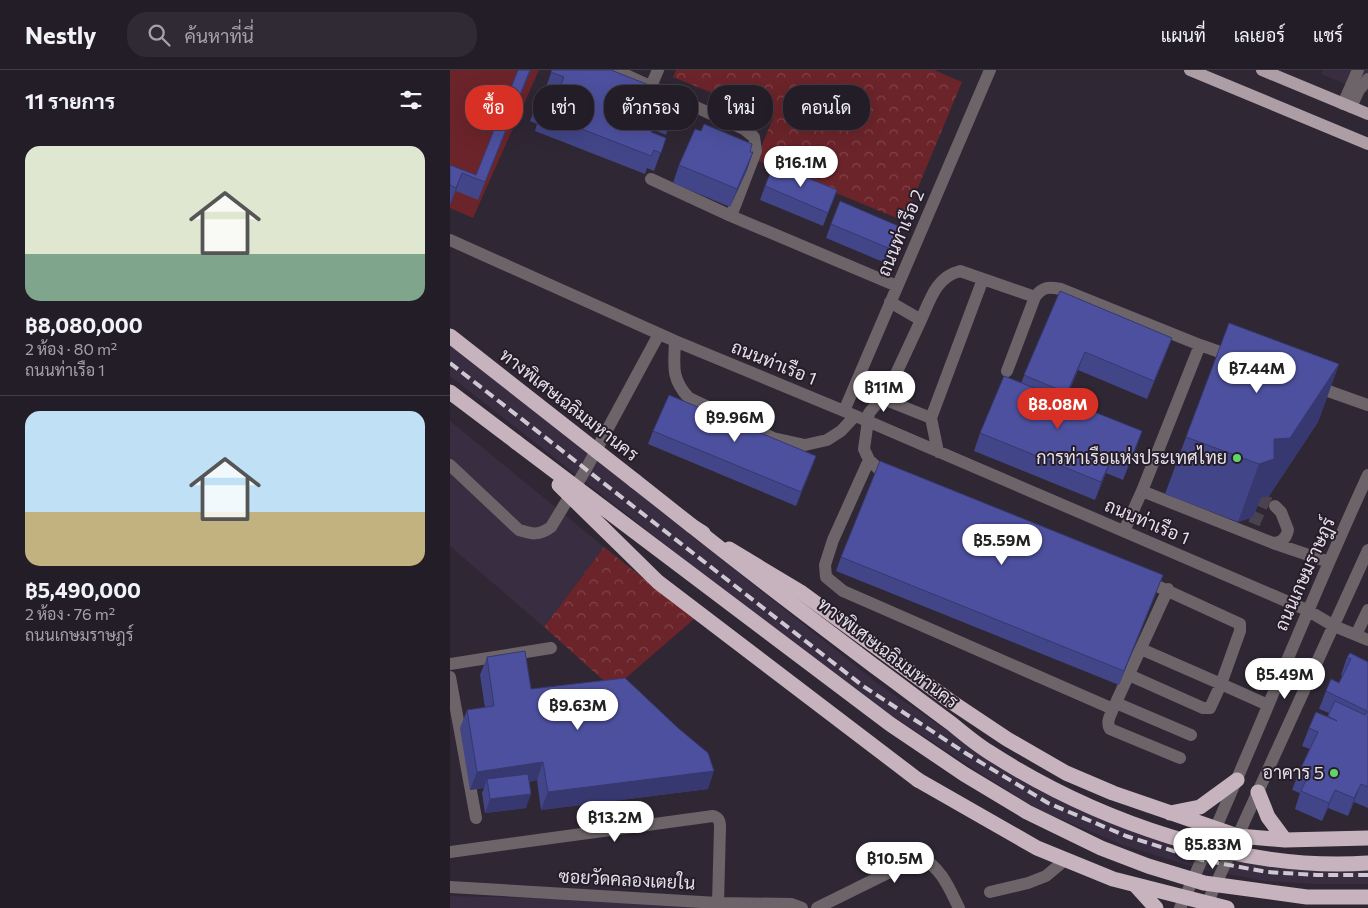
<!DOCTYPE html>
<html lang="th">
<meta charset="utf-8">
<style>
:root{--surface:#231d27;--page:#2f2a33;--text:#f1f3f6;--muted:#a3a2a7;--line:#403b44;--accent:#d93025}
body{margin:0;font-family:Commissioner,Sarabun,sans-serif;background:var(--page);color:var(--text);height:100vh;display:flex;flex-direction:column;font-size:19px;white-space:nowrap}
*{box-sizing:border-box;margin:0}
p{font-size:16px;color:var(--muted)}
.icon{flex:none;width:28px;height:28px;fill:none;stroke:currentColor;stroke-width:2;stroke-linecap:round;stroke-linejoin:round}
.map{position:relative;flex:1;overflow:hidden}
.sheet{display:flex;flex-direction:column;background:var(--surface);width:450px}
.sheet>*{flex:none}
.banner{position:absolute;left:15px;top:15px;width:475px;height:45px;display:flex;gap:10px}
.price{position:absolute;translate:-50% -42px;padding:0 11px;border-radius:18px;background:#fff;color:#222;font-size:16px;line-height:32px;filter:drop-shadow(0 1px 2px #0008)}
.price::after{content:'';position:absolute;left:50%;top:30px;width:15px;height:11px;margin-left:-8px;background:inherit;clip-path:polygon(0 0,100% 0,50% 100%)}
.price.on{background:var(--accent);color:#fff}
ul{padding:0;list-style:none}
li{display:grid;align-content:center;gap:10px;height:265px;padding:0 25px}
li+li{border-top:1px solid var(--line)}
li span{display:grid;place-items:center;height:155px;border-radius:15px;color:#555}
li>.icon{margin-inline-start:auto}
span .icon{width:90px;height:90px;fill:#fffc;stroke-width:1}
li b{font-size:21px}
h2{display:flex;justify-content:space-between;align-items:center;height:60px;padding:0 25px;font-size:21px}
.pill{padding:0 18px;border-radius:20px;background:var(--surface);box-shadow:0 5px 20px #0002,0 0 0 1px var(--line);font-size:18px;line-height:45px}
.pill.on{background:var(--accent);color:#fff}
header{display:flex;align-items:center;gap:30px;box-sizing:border-box;height:70px;padding:0 25px;background:var(--surface);border-bottom:1px solid var(--line)}
header strong{font-size:24px}
nav{display:flex;gap:28px;margin-inline-start:auto;font-size:18px}
.search{width:350px;height:45px;background:var(--page);display:flex;align-items:center;gap:12px;box-sizing:border-box;padding:0 18px;border-radius:20px;color:var(--muted);font-size:19px}
main{display:flex;flex:1;min-height:0}
.map>svg:first-child{display:block}
.built{fill:#392e41}
.park{fill:url(#park-crowns)}
.pitch{fill:#6b242a}
.lines{fill:none;stroke-linecap:round;stroke-linejoin:round}
.minor-tunnel{stroke:#4a434f;stroke-width:12;stroke-dasharray:12 6;stroke-linecap:butt}
.minor{stroke:#6c6468;stroke-width:12}
.major{stroke:#ad9da5;stroke-width:12}
.highway{stroke:#c7b3bd;stroke-width:15}
.rail{stroke:#cdc8d2;stroke-width:4;stroke-dasharray:10 5;stroke-linecap:butt}
.highway-bridge{stroke:#c7b3bd;stroke-width:15}
.wall{fill:#424588}
.shaded-wall{fill:#36386f}
.building{fill:#4d509e;stroke:#36386f}
.poi-dot{fill:#60d56a;stroke:#251d2a;stroke-width:2}
.labels{text-anchor:middle;stroke-width:4;stroke-linejoin:round;paint-order:stroke}
.street-label{font-size:18px;fill:#e5e0e9;stroke:#251d2a}
.poi-label{font-size:18px;fill:#e5e0e9;stroke:#251d2a;text-anchor:end}
</style>
<header>
<strong>Nestly</strong>
<div class="search"><svg class="icon" aria-label="search" viewBox="0 0 24 24"><circle cx="10" cy="10" r="6"/><path d="M15 15l6 6"/></svg>ค้นหาที่นี่</div>
<nav><a>แผนที่</a><a>เลเยอร์</a><a>แชร์</a></nav>
</header>
<main>
<section class="sheet">
<h2>11 รายการ<svg class="icon" aria-label="filters" viewBox="0 0 24 24"><path d="M4 7h16M4 17h16"/><circle cx="9" cy="7" r="2"/><circle cx="15" cy="17" r="2"/></svg></h2>
<ul>
<li><span style="background:linear-gradient(#dfe7d0 70%,#7fa58c 0)"><svg class="icon" aria-label="home" viewBox="0 0 24 24"><path d="M3 11l9-7 9 7M6 9v11h12V9"/></svg></span><div><b>฿8,080,000</b><p>2 ห้อง · 80 m²</p><p>ถนนท่าเรือ 1</p></div></li>
<li><span style="background:linear-gradient(#bfe0f5 65%,#c2b280 0)"><svg class="icon" aria-label="home" viewBox="0 0 24 24"><path d="M3 11l9-7 9 7M6 9v11h12V9"/></svg></span><div><b>฿5,490,000</b><p>2 ห้อง · 76 m²</p><p>ถนนเกษมราษฎร์</p></div></li>
</ul>
</section>
<div class="map">
<svg width="918" height="838" viewBox="0 0 918 838">
<defs>
<pattern id="park-crowns" width="20" height="18" patternUnits="userSpaceOnUse" patternTransform="scale(1.25)"><rect width="20" height="18" fill="#6b242a"/><path d="M2 6a3 3 0 1 1 6 0M12 15a3 3 0 1 1 6 0" fill="none" stroke="#804449"/></pattern>
</defs>
<rect width="100%" height="100%" fill="#2f2734"/>
<path class="built" d="M873 0H918V23L871 4Z
M0 274 431 616 522 677 712 768 918 795V814H867L816 811 750 799 673 775 594 742 569 728 421 632 313 551 0 306Z
M0 351 154 477 94 557 0 476Z
M0 826 354 835V838H0Z"/>
<path class="park" d="M226 0H484L512 12 454 151 306 90 323 48 223 7Z
M154 477 244 549 163 619 94 557Z"/>
<path class="pitch" d="M0 0H89L23 148 0 138Z"/>
<g class="lines">
<path class="minor-tunnel" d="M804 454 813 433 817 432 825 436"/>
<path class="minor" d="M165 0 294 59 304 67 306 81 281 146
M201 16 208 0
M893 34 908 0
M901 37 909 20 918 9
M201 109 281 146 447 216
M0 170 225 271 394 341 857 540 884 556 918 570
M440 232 471 250 438 321 437 327 441 332 481 348 533 209
M471 250C480 230 486 207 510 201L585 227
M225 271C224 296 221 309 239 328L323 368 355 375 377 370 391 361 405 346
M557 301 585 227C593 216 599 217 611 219L750 275 784 287
M864 316 918 335
M437 327 429 331 419 343 414 379 419 390 432 402 442 406
M394 341 540 0
M481 348 488 382
M419 390 383 470 375 495 376 507 393 521 663 639 718 519
M0 395 69 460C82 464 89 466 101 457L136 399 209 264
M692 421 823 473C831 473 836 469 838 460L831 442 825 436
M674 461 692 421 750 275
M823 473 879 492
M694 510 790 554V561L771 614 818 635
M906 565 918 540
M0 594 101 578
M679 605 753 638H760L771 614 691 579
M0 607 26 748
M666 633 741 665
M663 639C660 646 656 652 660 659L730 688
M0 782 263 746C269 748 270 751 270 757L268 833
M0 817 268 833 341 834 352 838
M540 822 578 813 596 806 615 790
M367 838 470 787C491 797 499 818 509 838
M730 838C796 695 852 548 918 405
M755 838 918 480"/>
<path class="major" d="M740 0 918 74
M812 0 918 44"/>
<path class="highway" d="M0 322 66 372
M185 411 242 456 253 463
M279 479 352 523 503 633 557 669 616 703 663 723 788 766 835 770 918 768
M468 710 587 778 663 809 777 838
M808 722 818 747 835 770
M720 743 750 737 787 710
M686 816 706 838"/>
<path class="rail" d="M0 293 413 616 517 684 598 733 676 766 752 790 817 802 867 805H918"/>
<path class="highway-bridge" d="M0 266 185 411
M66 372 440 654 514 704 577 742 651 778 698 796 754 813 857 827H918
M109 415 208 512 468 710
M242 456C302 504 363 550 424 596 450 615 476 635 502 654 514 664 526 674 539 682 646 751 790 802 918 793"/>
</g>
<path class="wall" d="M68 0H81L28 130 6 121 0 135V95L26 105Z
M102 0 221 32 227 34 216 65 202 59 201 62 216 68 204 101 197 98 195 104 85 61 87 54 80 51 92 20 107 26V25L95 20Z
M251 61 300 82H303L297 100 280 137 223 113 229 95Z
M315 116 387 120 373 156 310 130Z
M381 154 453 158 438 194 376 168Z
M610 221 722 268 715 286 697 329 628 300 615 331 692 361 673 410 656 403 645 430 524 381 530 363 571 313Z
M889 294 868 352 819 426 811 427 803 447 788 452 715 424 736 367Z
M203 361 366 386 346 436 198 374Z
M391 487 713 505 669 615 386 501Z
M37 587 81 619 258 719 91 740 87 710 79 712 76 738 35 743 32 723 34 718 20 720 10 658 17 640 35 638 30 605Z
M897 587 918 592V738L904 732 898 746 878 738 872 751 845 739 850 723 842 720 849 702 860 679 852 676 859 658 877 647 879 643 869 639 876 621 889 613 892 606 891 605Z"/>
<path class="shaded-wall" d="M80 0H81L28 130 35 112Z
M303 82 297 100 280 137 287 119Z
M12 103 6 121 0 135 6 118Z
M453 158 448 172 438 194 443 180Z
M722 268 715 286 697 329 704 311Z
M635 282 628 300 611 341 617 323Z
M889 294 868 352 819 426 811 427 803 447 788 452 809 394 824 369Z
M692 361 686 379 673 410 680 392Z
M663 385 656 403 645 430 651 412Z
M366 386 361 400 346 436 351 422Z
M713 505 708 518 669 615 674 601Z
M93 692 87 710 39 718 37 709 34 718 20 720 27 702Z
M264 701 258 719 91 740 98 722Z
M911 714 904 732 898 746 904 728Z
M885 720 878 738 872 751 879 733Z
M81 724 76 738 35 743 40 729Z"/>
<path class="building" d="M68 0H80L35 112 12 103 6 118 0 115V95L26 105Z
M102 0H161L224 25 221 32 227 34 222 47 209 41 201 62 216 68 211 83 204 80 201 86 91 43 94 36 87 33 92 20 107 26 114 7 101 2Z
M254 54 302 74 300 82H303L287 119 229 95 245 59 251 61Z
M324 94 387 120 378 143 315 116Z
M390 131 453 158 443 180 381 154Z
M610 221 722 268 704 311 635 282 617 323 574 305Z
M779 253 889 294 840 368 824 369V389L809 394 736 367Z
M554 306 692 361 680 392 663 385 651 412 530 363Z
M219 325 366 386 351 422 203 361Z
M430 391 713 505 674 601 391 487Z
M75 581 81 619 175 608 228 658 258 683 264 701 98 722 93 692 27 702 17 640 44 636 37 587Z
M900 583 918 592V717L911 714 904 728 885 720 879 733 851 721 858 706 849 702 868 662 859 658 866 642 887 651 878 646 885 631 915 645 917 641 876 621 881 609 889 613 901 589 897 587Z
M78 704 81 724 40 729 37 709Z"/>
<g class="poi-dot">
<circle cx="787" cy="388" r="5"/>
<circle cx="884" cy="703" r="5"/>
</g>
<g class="labels">
<g class="street-label">
<text transform="translate(451 163) rotate(-67)" y="6">ถนนท่าเรือ 2</text>
<text transform="translate(324 293) rotate(22)" y="6">ถนนท่าเรือ 1</text>
<text transform="translate(119 335) rotate(38)" y="6">ทางพิเศษเฉลิมมหานคร</text>
<text transform="translate(697 452) rotate(23)" y="6">ถนนท่าเรือ 1</text>
<text transform="translate(855 504) rotate(-66)" y="6">ถนนเกษมราษฎร์</text>
<text transform="translate(438 583) rotate(37)" y="6">ทางพิเศษเฉลิมมหานคร</text>
<text transform="translate(177 810) rotate(3)" y="6">ซอยวัดคลองเตยใน</text>
</g>
<g class="poi-label">
<text x="777" y="394">การท่าเรือแห่งประเทศไทย</text>
<text x="874" y="709">อาคาร 5</text>
</g>
</g>
</svg>
<b class="price" style="left:351px;top:118px">฿16.1M</b>
<b class="price" style="left:807px;top:324px">฿7.44M</b>
<b class="price" style="left:434px;top:343px">฿11M</b>
<b class="price on" style="left:608px;top:360px">฿8.08M</b>
<b class="price" style="left:285px;top:373px">฿9.96M</b>
<b class="price" style="left:552px;top:496px">฿5.59M</b>
<b class="price" style="left:835px;top:630px">฿5.49M</b>
<b class="price" style="left:128px;top:661px">฿9.63M</b>
<b class="price" style="left:165px;top:773px">฿13.2M</b>
<b class="price" style="left:763px;top:800px">฿5.83M</b>
<b class="price" style="left:445px;top:814px">฿10.5M</b>
<div class="banner">
<a class="pill on">ซื้อ</a>
<a class="pill">เช่า</a>
<a class="pill">ตัวกรอง</a>
<a class="pill">ใหม่</a>
<a class="pill">คอนโด</a>
</div>
</div>
</main>
